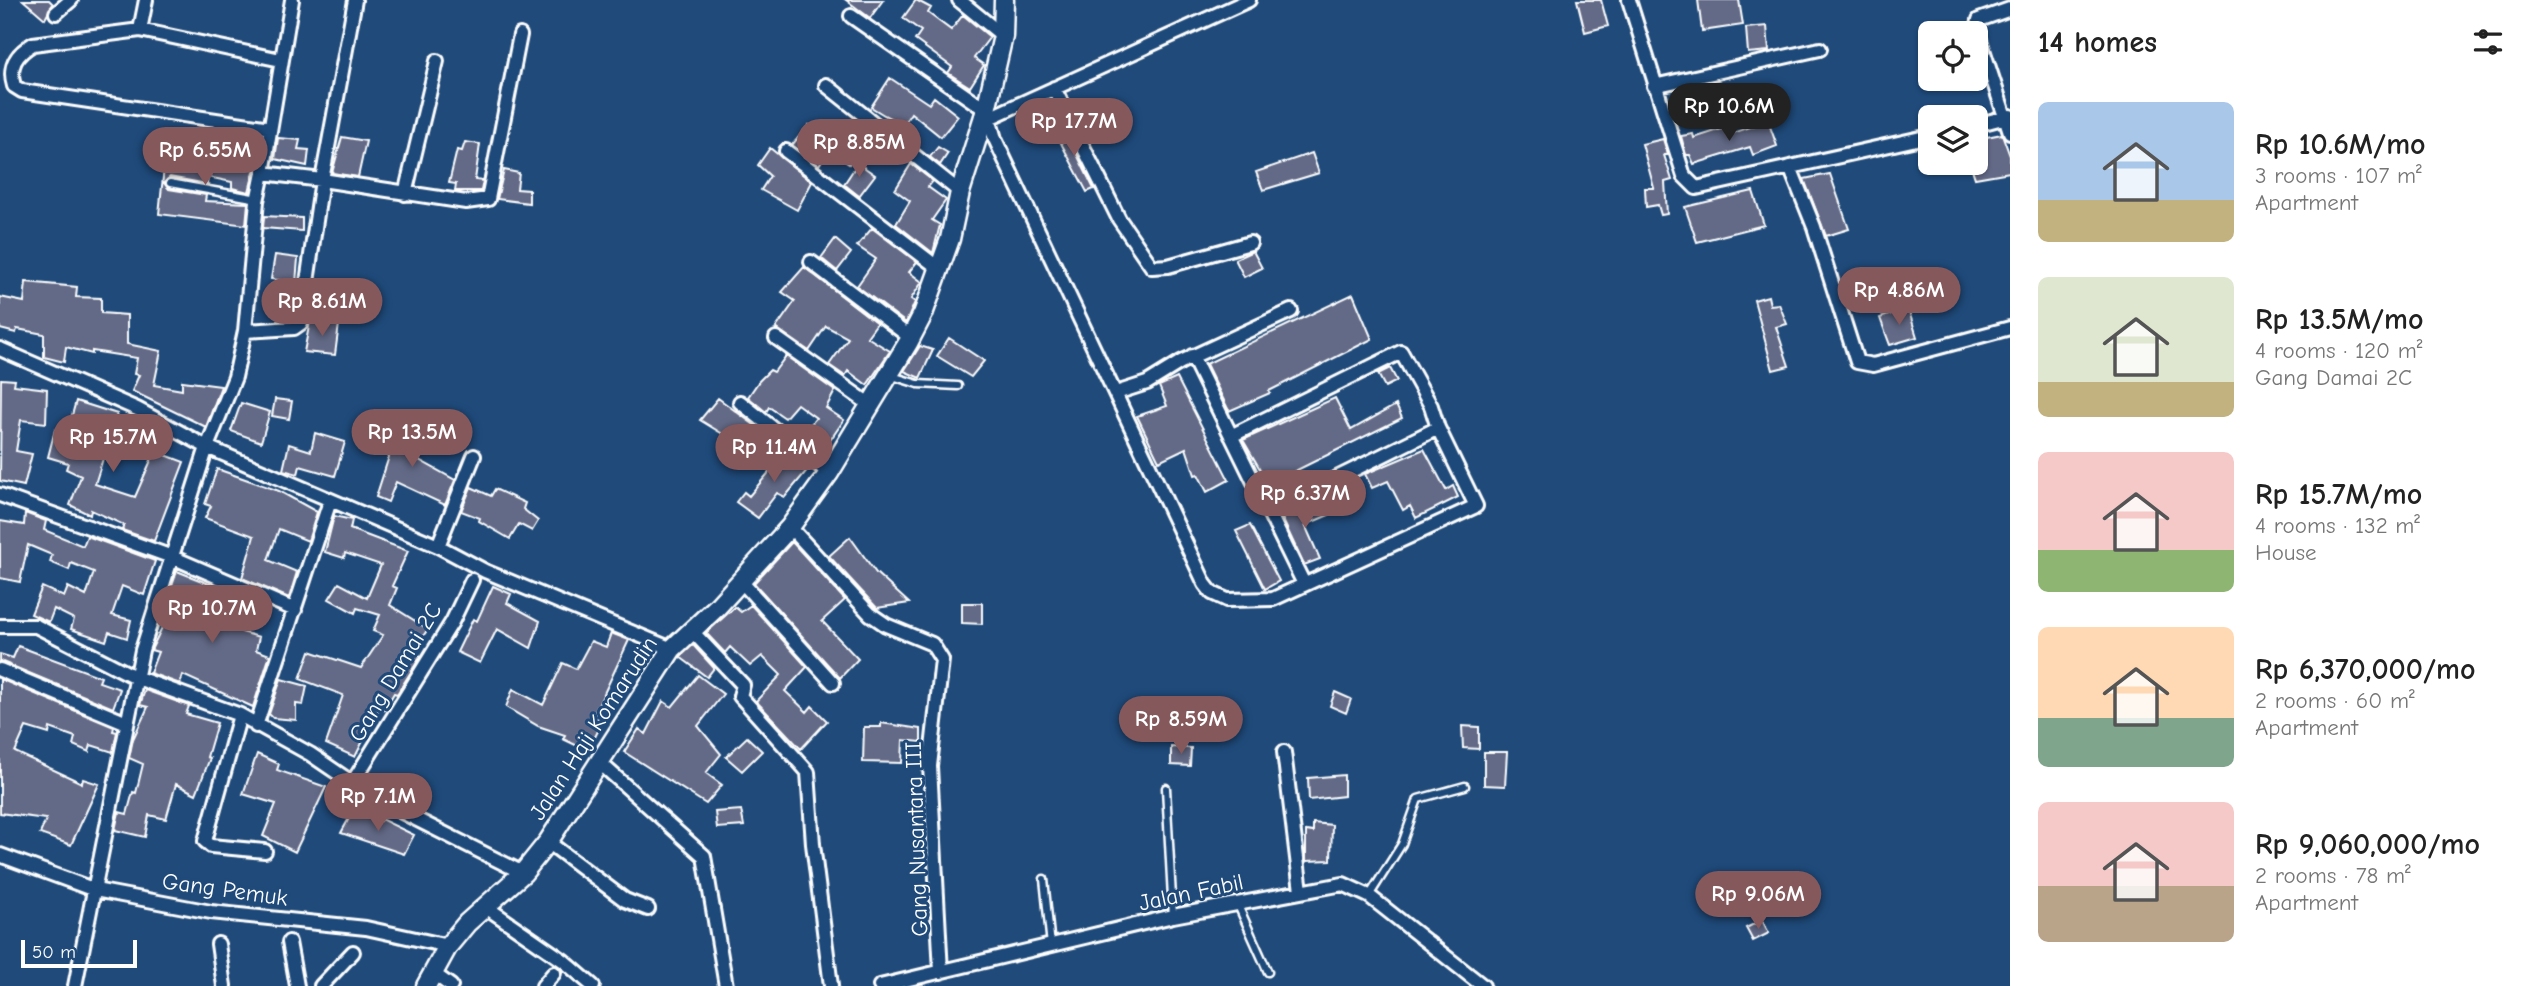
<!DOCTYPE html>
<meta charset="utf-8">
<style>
:root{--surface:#fff;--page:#f6f6f6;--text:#222;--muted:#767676;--accent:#85585c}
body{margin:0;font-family:"Comic Neue",sans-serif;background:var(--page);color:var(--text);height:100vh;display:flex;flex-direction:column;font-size:26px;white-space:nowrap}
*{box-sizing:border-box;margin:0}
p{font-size:23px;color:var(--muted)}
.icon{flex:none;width:38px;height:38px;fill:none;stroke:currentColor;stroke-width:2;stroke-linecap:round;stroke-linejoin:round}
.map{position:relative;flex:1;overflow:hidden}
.side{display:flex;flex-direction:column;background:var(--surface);width:525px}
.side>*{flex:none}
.tools{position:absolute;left:1918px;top:21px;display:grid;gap:14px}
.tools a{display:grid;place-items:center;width:70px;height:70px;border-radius:10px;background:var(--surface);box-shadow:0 2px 5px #0004;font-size:35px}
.scale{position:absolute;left:21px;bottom:18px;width:116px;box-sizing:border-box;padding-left:7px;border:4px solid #fff;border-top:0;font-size:19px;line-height:24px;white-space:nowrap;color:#fff;-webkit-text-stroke:5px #1f4a7a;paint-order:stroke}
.price{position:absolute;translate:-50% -60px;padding:0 16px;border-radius:24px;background:var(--accent);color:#fff;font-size:23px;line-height:46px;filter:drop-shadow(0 2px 4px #0008)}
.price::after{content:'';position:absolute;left:50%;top:42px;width:21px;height:16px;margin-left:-10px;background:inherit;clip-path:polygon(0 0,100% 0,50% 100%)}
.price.selected{background:#222;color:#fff}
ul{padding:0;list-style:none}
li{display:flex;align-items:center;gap:21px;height:175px;padding:0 28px}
li span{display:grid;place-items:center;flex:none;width:196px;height:140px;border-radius:10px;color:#555}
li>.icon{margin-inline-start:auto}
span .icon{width:84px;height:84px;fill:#fffc;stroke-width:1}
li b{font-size:30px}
h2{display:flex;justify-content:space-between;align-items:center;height:84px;padding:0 28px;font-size:30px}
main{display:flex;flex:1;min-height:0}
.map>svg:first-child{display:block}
.building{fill:#646b87;stroke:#fff;stroke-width:2}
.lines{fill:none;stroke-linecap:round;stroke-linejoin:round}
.lane-casing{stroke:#fff;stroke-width:11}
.street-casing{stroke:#fff;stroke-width:18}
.secondary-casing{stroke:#fff;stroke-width:23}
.lane{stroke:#1f4a7a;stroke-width:6}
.street{stroke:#1f4a7a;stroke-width:12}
.secondary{stroke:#1f4a7a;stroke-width:18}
.labels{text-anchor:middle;stroke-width:6;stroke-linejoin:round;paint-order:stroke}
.street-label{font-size:23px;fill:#fff;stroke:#1f4a7a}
</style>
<main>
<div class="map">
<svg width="2010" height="986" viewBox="0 0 2010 986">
<rect width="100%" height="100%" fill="#1f4a7a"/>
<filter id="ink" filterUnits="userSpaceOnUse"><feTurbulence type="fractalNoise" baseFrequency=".0143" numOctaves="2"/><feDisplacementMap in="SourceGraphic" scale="14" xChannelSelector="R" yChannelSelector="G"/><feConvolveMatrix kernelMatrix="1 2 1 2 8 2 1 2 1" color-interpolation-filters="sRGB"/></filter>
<g filter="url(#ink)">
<path class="building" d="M23 0H49L53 4 45 19Z
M846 0H883L870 18Z
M916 0 931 8 928 13 951 30 963 15 990 37 974 58 984 65 970 87 948 73 952 67 915 40 921 31 903 18Z
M1577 0H1601L1608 26 1585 32Z
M1698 0H1739L1743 25 1702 31Z
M1767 26 1769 51 1748 53 1746 28Z
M890 78 929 104 934 97 958 116 941 137 911 113 903 125 884 115 871 107Z
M1768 121 1777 146 1753 155 1750 147 1694 164 1690 155H1686L1681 136 1693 134 1694 138 1725 128 1727 135Z
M809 125 832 145 819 165 792 145Z
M1063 126 1094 189 1087 192 1054 130Z
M854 131 866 140 849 164 836 155Z
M2002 134 2010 156V172L1975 178 1970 163H1976V139Z
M342 137 366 141 358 177 332 173Z
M278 138 300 140 298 149 309 150 307 166 275 159Z
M1663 139 1668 155H1664L1672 180 1665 182 1667 214 1661 215 1658 205 1646 207 1645 188H1654L1642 144Z
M465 142 480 144 475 180 483 181 481 191H455L456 184 449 183 457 150 462 151Z
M938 147 948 153 940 165 930 157Z
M770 148 812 182 797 210 761 190 770 176 758 165Z
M166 149 256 163 249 192 232 188V182L208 177 207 184 170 177 164 183 169 189 206 195 205 201 248 203 246 225 159 214Z
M1312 153 1319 173 1263 190 1256 172Z
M858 163 875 175 859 196 844 184Z
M911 164 933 181 928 187 946 200 932 220 940 225 933 253 896 224 910 201 895 190Z
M504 170 519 173 517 189 529 190V203L497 199Z
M1830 174 1849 229 1826 236 1804 179Z
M1753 191 1764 225 1697 242 1685 207Z
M264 216 302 218V231L263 228Z
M872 228 917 262 909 272 922 282 911 299 915 302 906 323 857 286 876 259 857 246Z
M835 239 851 253 837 271 821 258Z
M1253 251 1262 268 1244 277 1235 259Z
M275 255 298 258 296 283 271 279Z
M804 267 877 323 867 337 890 351 867 385 848 371 845 376 829 365 848 338 826 326 809 351 776 328 795 301 782 292Z
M26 282 77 287 76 297 101 298V313L127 315V344L161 351 154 385 182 390V381L221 386 206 427 132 391 139 375 134 374 137 358 92 351V354L66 347 64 362 44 357V334L17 329 16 333 0 329V297L24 302Z
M1353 294 1372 339 1269 391 1270 393 1229 411 1206 364Z
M1768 296 1770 305 1779 304 1787 324 1776 327 1789 366 1773 370 1754 300Z
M1908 308 1917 337 1890 345 1880 318Z
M310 321 339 324 335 355 304 352Z
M949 338 984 361 971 377 937 356Z
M920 346 933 350 920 378 904 371Z
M786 356 835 391 826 408 844 420 820 455 799 438 816 418 797 404 785 418 769 407 766 412 748 397 759 381 770 370 774 372Z
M1390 368 1397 381 1385 387 1378 374Z
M1177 378 1229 480 1207 492 1198 474 1195 475 1186 448 1159 461 1137 416 1167 406 1159 386Z
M1 379 15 380 14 385 47 389 46 423 21 420 16 451 32 454 24 486 0 481Z
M718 398 757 427 744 447 700 420Z
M1335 398 1351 430 1396 405 1402 418 1283 477 1285 481 1271 488 1243 440Z
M275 399 292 401 289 419 272 416Z
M76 401 117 414 95 484 135 497 155 451 184 462 154 541 122 530 124 525 91 510 90 515 70 505 81 476 66 469 68 463 48 457 55 430 67 433Z
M241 403 270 412 261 442 231 431Z
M401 419 421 426 412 456 455 480 445 505 396 482 388 502 376 497Z
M315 433 345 442 335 476 300 466 298 474 283 470 289 444 311 451Z
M1424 449 1446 490 1453 486 1458 497 1416 518 1410 506 1403 510 1388 481 1372 488 1365 474Z
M787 451 809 468 785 497 777 493 758 518 736 502 744 492 749 496Z
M217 469 279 491 317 512 308 541 279 529 268 560 297 572 289 598 242 578 254 536 205 518 211 506 205 504Z
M471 487 491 496 495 489 525 503 523 509 538 521 532 531 519 524 510 539 479 521 480 518 461 511Z
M1322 499 1329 515 1305 525 1320 559 1304 565 1282 518Z
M25 513 46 521 44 530 83 546 87 536 155 561 144 595 122 586 112 615 131 620 127 638 109 632 106 641 71 629 74 619 54 609 49 622 31 614 42 587 64 597 68 587 86 596 94 572 71 563 69 570 50 562 52 555 28 545 20 582 0 578V521L24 525Z
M334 516 352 520 350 529 408 551 392 586 397 588 390 605 428 629 412 652 421 656 397 694 394 693 384 710 380 707 355 757 326 744 343 695 300 679 310 651 361 668 383 635 373 631 380 615 357 608 355 613 329 599 339 583 367 598 381 565 345 553 344 558 325 552Z
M1250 525 1279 581 1265 589 1236 531Z
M850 537 876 573 909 603 877 608 829 556Z
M792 542 845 600 822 621 858 659 840 678 754 583Z
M177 571 254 602 242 632 259 637 256 650 270 655 253 707 183 675 180 684 150 673 158 652 151 650 169 613 202 627 209 601 172 586Z
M493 586 511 594 507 603 540 621 531 648 497 629 480 663 457 652 473 619 477 621Z
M962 603H982V624L962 623Z
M751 605 807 667 785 691 807 712 812 706 827 721 801 749 756 701 781 675 762 656 750 666 730 647 725 653 706 633 735 607 741 612Z
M611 633 629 640 593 717 603 721 588 751 563 739 565 735 538 726 506 707 513 689 543 705 563 663 576 669 591 641 606 647Z
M693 645 714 668 707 677 680 657Z
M18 646 101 677 99 682 120 689 113 708 0 661V654L13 658Z
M698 675 723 694 698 726 721 754 706 773 722 785 706 804 624 752 639 729 646 734 663 701 672 707Z
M0 679 114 727 113 731 117 732 113 752 91 745 89 752 73 745 75 737 50 728 49 734 26 727 15 752 82 783 83 779 99 784 71 845 40 834 46 819 0 813Z
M281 679 307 686 303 705 296 704V720L273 718 269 714Z
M145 690 189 706 186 714 217 723 207 757 210 758 196 794 176 784 166 819 149 815 145 837 115 830 119 812 127 814 133 792 136 793 143 764 129 758 133 739 148 707 140 705Z
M1335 692 1351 699 1346 713 1330 706Z
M881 723 921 729V742L903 740 902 763 863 762 864 727H881Z
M1462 726 1479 727V749L1463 748Z
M747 737 762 751 742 771 726 757Z
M1171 747 1191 748 1190 766 1171 765Z
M1484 752H1507L1505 786 1484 785Z
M257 754 279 764 277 770 326 787 295 852 263 836 276 804 243 794Z
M1344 775V796L1309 800 1308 778Z
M741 810 744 826 717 828 715 812Z
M353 811 380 821 381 819 414 835 404 854 341 833Z
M1313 823 1332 825 1331 860 1306 861V831L1313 832Z
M1762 920 1769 933 1753 941 1746 928Z"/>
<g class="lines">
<defs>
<path id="lane" d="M170 183 258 199
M889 375 918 384 958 386
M1166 788 1173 916
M1044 879 1051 946
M1369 896 1402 844 1418 799 1465 786
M1237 903 1268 972"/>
<path id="street" d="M959 0 1003 36
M1629 0 1684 176 1696 188 1930 136
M2010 9 1979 20 1977 31 2010 132
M56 13 71 0
M851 16 986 110 989 118 1249 0
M140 30 146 0
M826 85 960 192
M1654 86 1820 49
M1054 88 1119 219 1152 267 1168 266 1250 243
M989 118 995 139 1205 584 1212 593 1227 600 1273 599 1476 506 1438 428
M1976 125 2010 116
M270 128 22 91 14 86C8 66 16 54 33 44L140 30 281 60
M786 151 941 270
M1790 167 1814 227 1857 362 1873 365 2010 328
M263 173 292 0
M405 194 437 61
M811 262 911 338
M245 331 294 328 301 323 322 180 466 202 488 199 520 35
M776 338 869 404
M0 349 137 409 207 447 438 546 485 571 672 649
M1192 356 1304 584
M1116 393 1147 383 1181 362 1291 311
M740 402 829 473
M1231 436 1401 352 1431 406 1438 428 1268 512
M0 495 172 557 295 610
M790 527 870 614 886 625 932 644 942 660 930 766 941 972
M438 546 474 456
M740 580 833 683
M0 626H36L135 677 240 715 310 754 376 799 523 873
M691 630 743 685 740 696 808 772 813 844 831 986
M0 670 127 723
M240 715 205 841 211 846 265 851
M256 726 330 501
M1284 752 1301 891
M599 762 704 856 726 986
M351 785 452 622 472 580
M548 842 625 900 648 909
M0 855 95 890 211 912 366 928 448 946
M486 907 564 961 593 986
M289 942 297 986
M218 944 224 986
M433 973 451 986
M75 986 142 650 207 447 235 377 245 331 257 201 263 173 322 180 355 0
M321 986 353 952
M543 986 554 973
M880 986 1173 916 1343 884 1369 896 1483 986"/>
<path id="secondary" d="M426 986 448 946 467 923 523 873 548 842 672 649 717 607 790 527 829 473 908 343 923 314 950 239 960 192 986 110 1003 36 1004 0"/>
</defs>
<use href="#lane" class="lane-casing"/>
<use href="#street" class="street-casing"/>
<use href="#secondary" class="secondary-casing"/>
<use href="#lane" class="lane"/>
<use href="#street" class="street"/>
<use href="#secondary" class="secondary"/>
</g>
</g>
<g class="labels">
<g class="street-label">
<text transform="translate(395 672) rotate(-59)" y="8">Gang Damai 2C</text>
<text transform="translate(593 728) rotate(-57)" y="8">Jalan Haji Komarudin</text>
<text transform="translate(916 839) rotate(-92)" y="8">Gang Nusantara III</text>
<text transform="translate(225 889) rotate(8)" y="8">Gang Pemuk</text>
<text transform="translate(1191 892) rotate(-12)" y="8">Jalan Fabil</text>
</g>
</g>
</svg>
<div class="tools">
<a><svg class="icon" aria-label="locate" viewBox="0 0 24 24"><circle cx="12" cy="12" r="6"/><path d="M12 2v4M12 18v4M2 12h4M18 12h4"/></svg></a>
<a><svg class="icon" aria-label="layers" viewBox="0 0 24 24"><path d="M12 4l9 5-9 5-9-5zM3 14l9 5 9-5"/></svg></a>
</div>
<div class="scale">50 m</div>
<b class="price selected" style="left:1729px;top:143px">Rp 10.6M</b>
<b class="price" style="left:1074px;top:158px">Rp 17.7M</b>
<b class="price" style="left:859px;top:179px">Rp 8.85M</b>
<b class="price" style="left:205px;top:187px">Rp 6.55M</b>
<b class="price" style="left:1899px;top:327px">Rp 4.86M</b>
<b class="price" style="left:322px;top:338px">Rp 8.61M</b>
<b class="price" style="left:412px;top:469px">Rp 13.5M</b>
<b class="price" style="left:113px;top:474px">Rp 15.7M</b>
<b class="price" style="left:774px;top:484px">Rp 11.4M</b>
<b class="price" style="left:1305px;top:530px">Rp 6.37M</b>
<b class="price" style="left:212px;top:645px">Rp 10.7M</b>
<b class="price" style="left:1181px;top:756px">Rp 8.59M</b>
<b class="price" style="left:378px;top:833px">Rp 7.1M</b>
<b class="price" style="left:1758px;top:931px">Rp 9.06M</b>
</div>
<section class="side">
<h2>14 homes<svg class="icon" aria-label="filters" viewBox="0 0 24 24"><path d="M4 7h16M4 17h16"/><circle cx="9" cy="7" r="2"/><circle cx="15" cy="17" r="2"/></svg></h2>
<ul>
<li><span style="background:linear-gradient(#a9c7e8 70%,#c2b280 0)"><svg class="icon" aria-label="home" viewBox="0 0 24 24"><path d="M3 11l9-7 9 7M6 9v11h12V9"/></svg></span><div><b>Rp 10.6M/mo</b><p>3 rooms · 107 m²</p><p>Apartment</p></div></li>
<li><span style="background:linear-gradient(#dfe7d0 75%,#c2b280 0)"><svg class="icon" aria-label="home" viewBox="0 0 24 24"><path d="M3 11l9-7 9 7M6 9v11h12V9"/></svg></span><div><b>Rp 13.5M/mo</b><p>4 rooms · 120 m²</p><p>Gang Damai 2C</p></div></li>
<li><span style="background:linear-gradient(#f6c9c9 70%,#8fb573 0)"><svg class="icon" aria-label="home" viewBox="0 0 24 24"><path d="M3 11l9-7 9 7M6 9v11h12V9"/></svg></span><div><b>Rp 15.7M/mo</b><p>4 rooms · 132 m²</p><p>House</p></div></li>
<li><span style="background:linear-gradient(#ffd9b3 65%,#7fa58c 0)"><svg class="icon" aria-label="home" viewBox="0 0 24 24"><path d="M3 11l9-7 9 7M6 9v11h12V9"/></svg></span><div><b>Rp 6,370,000/mo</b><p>2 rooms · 60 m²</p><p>Apartment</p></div></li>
<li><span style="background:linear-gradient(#f6c9c9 60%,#b9a48a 0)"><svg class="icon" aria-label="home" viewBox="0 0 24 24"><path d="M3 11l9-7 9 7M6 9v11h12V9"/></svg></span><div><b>Rp 9,060,000/mo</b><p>2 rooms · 78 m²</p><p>Apartment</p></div></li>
</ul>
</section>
</main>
